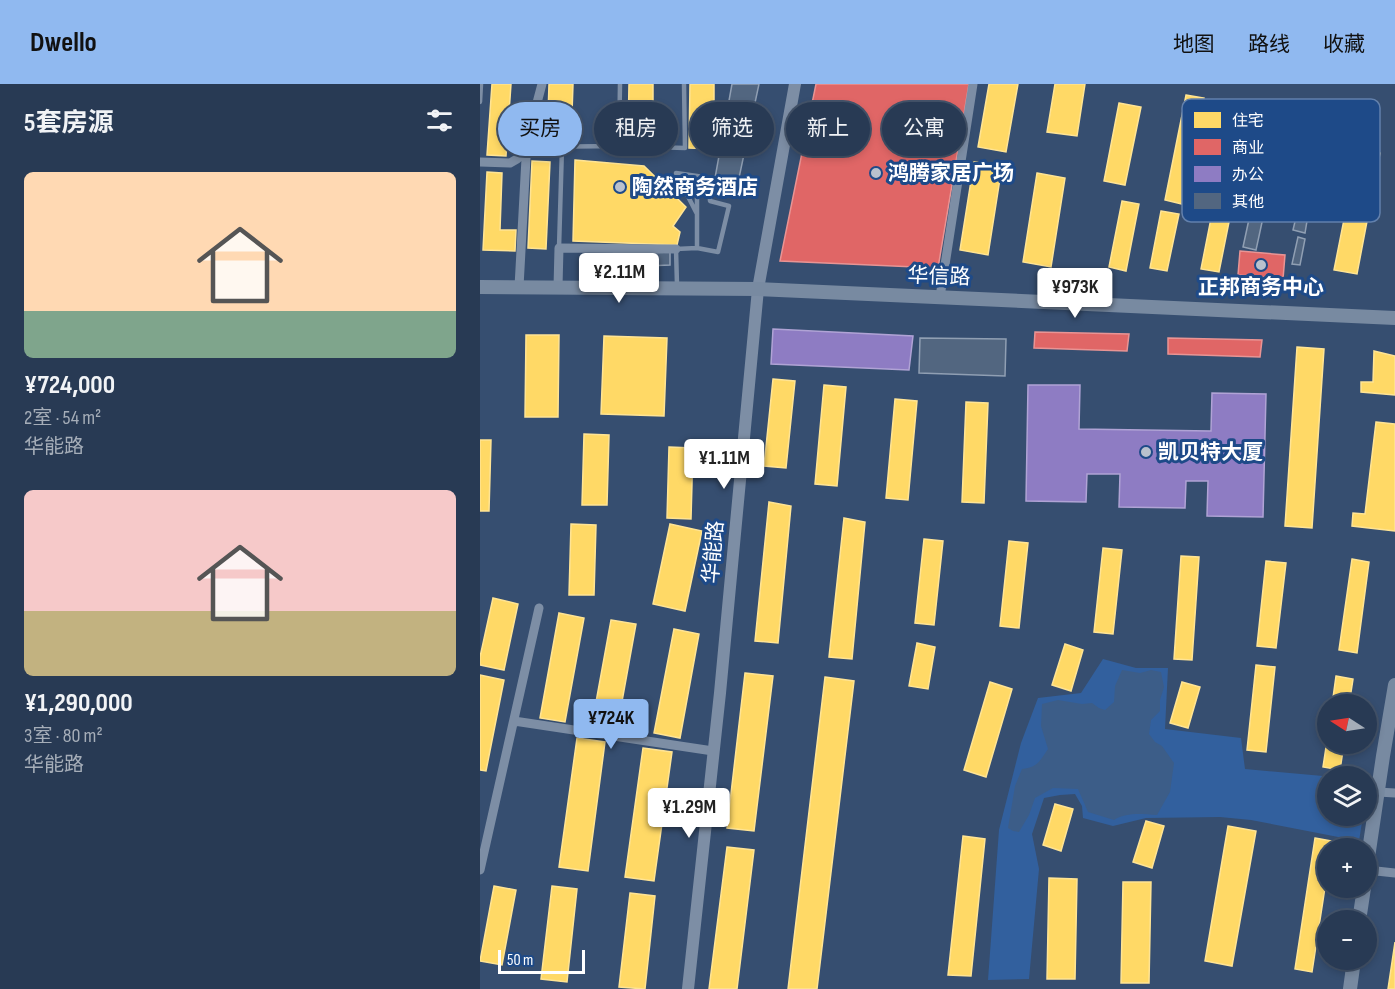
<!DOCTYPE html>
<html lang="zh">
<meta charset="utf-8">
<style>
:root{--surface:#283a54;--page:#30415a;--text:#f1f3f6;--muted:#a5adb8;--line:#44546b;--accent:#90b9f0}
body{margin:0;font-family:"Sofia Sans Condensed","Noto Sans SC",sans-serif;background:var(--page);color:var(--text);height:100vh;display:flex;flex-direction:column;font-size:22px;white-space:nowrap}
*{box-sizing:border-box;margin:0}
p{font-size:20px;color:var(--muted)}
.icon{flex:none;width:33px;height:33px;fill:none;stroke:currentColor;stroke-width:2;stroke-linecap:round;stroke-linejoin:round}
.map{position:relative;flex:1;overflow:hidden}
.side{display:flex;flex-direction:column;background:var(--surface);width:480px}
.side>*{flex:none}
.banner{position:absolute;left:18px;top:18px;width:570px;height:54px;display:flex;gap:12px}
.needle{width:39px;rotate:282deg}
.controls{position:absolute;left:837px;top:610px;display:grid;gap:12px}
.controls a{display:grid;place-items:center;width:60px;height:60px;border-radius:50%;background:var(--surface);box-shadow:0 3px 9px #0003,0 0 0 2px var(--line);font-size:30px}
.scale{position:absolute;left:18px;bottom:15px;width:87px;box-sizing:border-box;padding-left:6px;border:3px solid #fff;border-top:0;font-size:16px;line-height:21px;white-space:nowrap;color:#fff;-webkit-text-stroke:4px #1e4a88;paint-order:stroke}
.price{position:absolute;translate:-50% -51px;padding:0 14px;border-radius:6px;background:#fff;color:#222;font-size:20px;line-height:39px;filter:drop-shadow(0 2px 3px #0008)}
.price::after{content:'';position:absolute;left:50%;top:36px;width:18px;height:14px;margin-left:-9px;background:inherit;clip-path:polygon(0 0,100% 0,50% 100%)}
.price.selected{background:var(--accent);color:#111}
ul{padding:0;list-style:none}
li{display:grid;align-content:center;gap:12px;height:318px;padding:0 24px}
li span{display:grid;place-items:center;height:186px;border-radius:9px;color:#555}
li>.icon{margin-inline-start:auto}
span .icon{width:108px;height:108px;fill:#fffc;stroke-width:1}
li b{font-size:26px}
h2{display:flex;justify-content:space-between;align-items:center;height:72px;padding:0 24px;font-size:26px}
.tag{padding:0 21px;border-radius:27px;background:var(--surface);box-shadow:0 3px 9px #0003,0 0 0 2px var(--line);font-size:21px;line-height:54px}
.tag.selected{background:var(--accent);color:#111}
header{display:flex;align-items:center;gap:36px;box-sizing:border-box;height:84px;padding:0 30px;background:var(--accent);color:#111}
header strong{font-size:28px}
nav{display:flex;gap:33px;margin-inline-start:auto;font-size:21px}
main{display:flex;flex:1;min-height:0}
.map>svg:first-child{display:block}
.green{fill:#32609e}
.water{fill:#3c5d88}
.homes{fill:#ffd966;stroke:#ffe494;stroke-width:1.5}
.shops{fill:#e06666;stroke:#e99494;stroke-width:1.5}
.offices{fill:#8e7cc3;stroke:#b0a3d5;stroke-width:1.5}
.building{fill:#526680;stroke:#909fb3;stroke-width:1.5}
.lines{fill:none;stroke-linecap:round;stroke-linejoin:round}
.service{stroke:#7d8ea5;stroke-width:4.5}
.minor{stroke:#7d8ea5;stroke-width:9}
.tertiary{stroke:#7d8ea5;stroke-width:12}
.secondary{stroke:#788aa1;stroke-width:14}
.poi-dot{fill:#b9c1cd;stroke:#1e4a88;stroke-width:2}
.labels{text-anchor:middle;stroke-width:6;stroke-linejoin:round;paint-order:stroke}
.poi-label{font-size:21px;font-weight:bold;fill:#fff;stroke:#1e4a88;text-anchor:start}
.street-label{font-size:21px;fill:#fff;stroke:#1e4a88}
.key{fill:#1e4a88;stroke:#6280ac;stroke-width:1.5}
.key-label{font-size:16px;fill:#fff}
</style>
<header>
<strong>Dwello</strong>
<nav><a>地图</a><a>路线</a><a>收藏</a></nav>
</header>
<main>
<section class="side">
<h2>5套房源<svg class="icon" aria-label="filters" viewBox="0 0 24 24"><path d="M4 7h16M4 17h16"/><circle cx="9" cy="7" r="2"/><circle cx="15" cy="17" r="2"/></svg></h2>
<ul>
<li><span style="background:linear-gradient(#ffd9b3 75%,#7fa58c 0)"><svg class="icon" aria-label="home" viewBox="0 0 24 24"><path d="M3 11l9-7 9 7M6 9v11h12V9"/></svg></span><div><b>¥724,000</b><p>2室 · 54 m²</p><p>华能路</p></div></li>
<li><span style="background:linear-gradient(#f6c9c9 65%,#c2b280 0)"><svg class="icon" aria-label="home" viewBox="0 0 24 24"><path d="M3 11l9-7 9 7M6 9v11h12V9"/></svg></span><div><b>¥1,290,000</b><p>3室 · 80 m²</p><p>华能路</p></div></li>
</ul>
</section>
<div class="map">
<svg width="915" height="905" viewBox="0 0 915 905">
<rect width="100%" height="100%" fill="#364e70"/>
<path class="green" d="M623 575 656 584H688L685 645 761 654 765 685 854 693H848V732H883L879 757 771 736 740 733 666 734 633 742 603 734 602 722 595 710 580 711 564 714 552 750 559 785 549 895 508 896 519 746 541 659 558 614 601 609Z"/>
<path class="water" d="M642 586 660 589 671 586 681 588 684 603 680 616V627L671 636 669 650 675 658 682 662 694 679 690 708 677 731C661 730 647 728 634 736L608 728 598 705 573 704 555 714 549 731 539 748 533 747 528 744 535 702 542 685C558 683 559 678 568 665L561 642 562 620 578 616 602 620 612 619 619 624 625 626 634 618 635 602Z"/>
<path class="homes" d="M12 0H31L26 72 7 71Z
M69 0H93L92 29H85L84 57 62 55 63 31H68Z
M149 0H173V53H148Z
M210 0H234V65L209 64Z
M509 0H538L526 68 498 63Z
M575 0H605L597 52 567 48Z
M706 11 724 14 702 120 685 116Z
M639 19 661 23 645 101 624 97Z
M878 65 900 69 877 190 854 186Z
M95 76 164 82 206 123 193 142 200 148 197 161 93 157Z
M52 77 70 78 66 165 48 164Z
M494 78 522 82 508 171 480 166Z
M742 79 760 83 739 188 721 185Z
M7 88 22 89 20 146H36L35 167 3 166Z
M557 89 585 94 571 183 543 178Z
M642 117 659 120 646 187 629 183Z
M681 127 699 130 687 187 670 184Z
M46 251H79L78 333H45Z
M124 252 187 254 184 332 121 330Z
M817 263 844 265 832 444 805 442Z
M894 267 915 272V311L881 308V298H893Z
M293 295 315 297 306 384 284 382Z
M344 301 366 303 357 402 335 400Z
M415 315 437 317 428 416 406 414Z
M486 318 508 319 504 419 482 418Z
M896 338 915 340V447L872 442 873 429 885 430Z
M104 350 129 351 127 421H102Z
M0 356H11L9 427H0Z
M189 363 213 364 211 435 187 434Z
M289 418 311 422 298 559 275 557Z
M364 434 385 438 372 575 349 573Z
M91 440 116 441 114 511H89Z
M190 440 222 447 205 527 173 520Z
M444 455 463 457 454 541 435 539Z
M529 457 548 459 539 544 520 542Z
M623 464 642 466 633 550 614 548Z
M701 472 719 473 712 576 694 575Z
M872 475 889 478 877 569 859 566Z
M786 477 806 479 796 564 777 562Z
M13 514 38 520 24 586 0 581V573Z
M79 529 104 534 85 638 60 634Z
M131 536 156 540 137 645 112 640Z
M194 545 219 550 200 654 174 649Z
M437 559 455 563 448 605 429 602Z
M585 560 603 566 591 607 572 601Z
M776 581 795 583 786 668 767 666Z
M265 589 293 592 274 747 247 744Z
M0 591 24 596 6 687 0 686Z
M856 592 873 595 869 621H852Z
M345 593 374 597 337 905H308Z
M510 598 532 605 506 693 484 686Z
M702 598 720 603 708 644 690 639Z
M848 650V660H864L860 686 843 683Z
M97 654 125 658 108 787 79 783Z
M163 664 192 668 174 797 145 793Z
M575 720 593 725 581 767 563 761Z
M666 737 684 742 672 784 653 778Z
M748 742 776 747 752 882 725 877Z
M483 752 505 755 491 892 468 891Z
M835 754 852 757 850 765H848V784L832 888 815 885Z
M247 763 274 766 257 905H229Z
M569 794 597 795 595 895H567Z
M643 798H671L669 899H641Z
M14 802 36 806 22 881 0 877Z
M72 802 97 805 87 898 61 895Z
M150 809 175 812 165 905 139 903Z
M915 858V905H908Z"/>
<path class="shops" d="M336 0H489L458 184 300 177Z
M760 167 805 171 803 195 758 191Z
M555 248 649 250 647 267 554 264Z
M688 254 782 256 780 273 688 270Z"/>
<path class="offices" d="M293 245 433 252 429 286 291 280Z
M548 301H600L599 345 731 347 732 309 786 310 783 433 727 432 728 397H706L705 424 639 423 640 390H607L606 418 546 417Z"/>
<path class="building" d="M252 0H279L256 108 233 105Z
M771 126 784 129 776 166 763 163Z
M817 129 828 131 825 149 813 146Z
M818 153 825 155 820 181 812 180Z
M190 168V181L166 182V169Z
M440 254 526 255 525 292 439 289Z"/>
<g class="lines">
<path class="service" d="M0 18 1 0
M139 62 205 64 204 0
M47 63 139 62 140 0
M217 92 229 94 230 117 249 122 238 168 217 164
M79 164 82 63
M197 201 196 165 217 164V92L196 89 217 130"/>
<path class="minor" d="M0 78 30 79 37 75 47 63
M39 203 47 56 62 0
M78 203 79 164 196 165
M460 213 493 0
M34 637 233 667
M898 708 915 709
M0 786 59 524
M887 786 915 789"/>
<path class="tertiary" d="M208 905 240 609 278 205 315 0"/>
<path class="secondary" d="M0 203 278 205 915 234
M886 787 903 672 915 601
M879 837 884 804
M870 905 874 876"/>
</g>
<g class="poi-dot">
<circle cx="396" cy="89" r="6"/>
<circle cx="140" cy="103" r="6"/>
<circle cx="781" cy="181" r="6"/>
<circle cx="666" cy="368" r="6"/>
</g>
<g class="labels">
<g class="poi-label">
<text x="408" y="96">鸿腾家居广场</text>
<text x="152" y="110">陶然商务酒店</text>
<text x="781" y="210" text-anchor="middle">正邦商务中心</text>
<text x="678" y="375">凯贝特大厦</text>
</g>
<g class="street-label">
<text transform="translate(459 192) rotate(2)" y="7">华信路</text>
<text transform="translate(233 468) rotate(-85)" y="7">华能路</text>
</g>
</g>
<rect x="702" y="15" width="198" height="123" rx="9" class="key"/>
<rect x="714" y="28" width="27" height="16" fill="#ffd966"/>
<rect x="714" y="55" width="27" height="16" fill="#e06666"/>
<rect x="714" y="82" width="27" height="16" fill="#8e7cc3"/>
<rect x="714" y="109" width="27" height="16" fill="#526680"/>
<g class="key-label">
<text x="752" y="42">住宅</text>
<text x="752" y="69">商业</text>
<text x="752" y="96">办公</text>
<text x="752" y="123">其他</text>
</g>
</svg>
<div class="controls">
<a><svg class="needle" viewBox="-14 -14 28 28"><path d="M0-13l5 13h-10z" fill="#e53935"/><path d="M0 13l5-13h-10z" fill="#a5adb8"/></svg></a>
<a><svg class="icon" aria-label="layers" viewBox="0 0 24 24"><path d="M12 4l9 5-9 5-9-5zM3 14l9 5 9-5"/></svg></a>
<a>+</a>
<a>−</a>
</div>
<div class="scale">50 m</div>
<b class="price" style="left:139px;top:220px">¥2.11M</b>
<b class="price" style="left:595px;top:235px">¥973K</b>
<b class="price" style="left:244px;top:406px">¥1.11M</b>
<b class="price selected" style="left:131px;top:666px">¥724K</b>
<b class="price" style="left:209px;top:755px">¥1.29M</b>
<div class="banner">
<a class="tag selected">买房</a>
<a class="tag">租房</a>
<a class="tag">筛选</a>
<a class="tag">新上</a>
<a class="tag">公寓</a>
</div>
</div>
</main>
